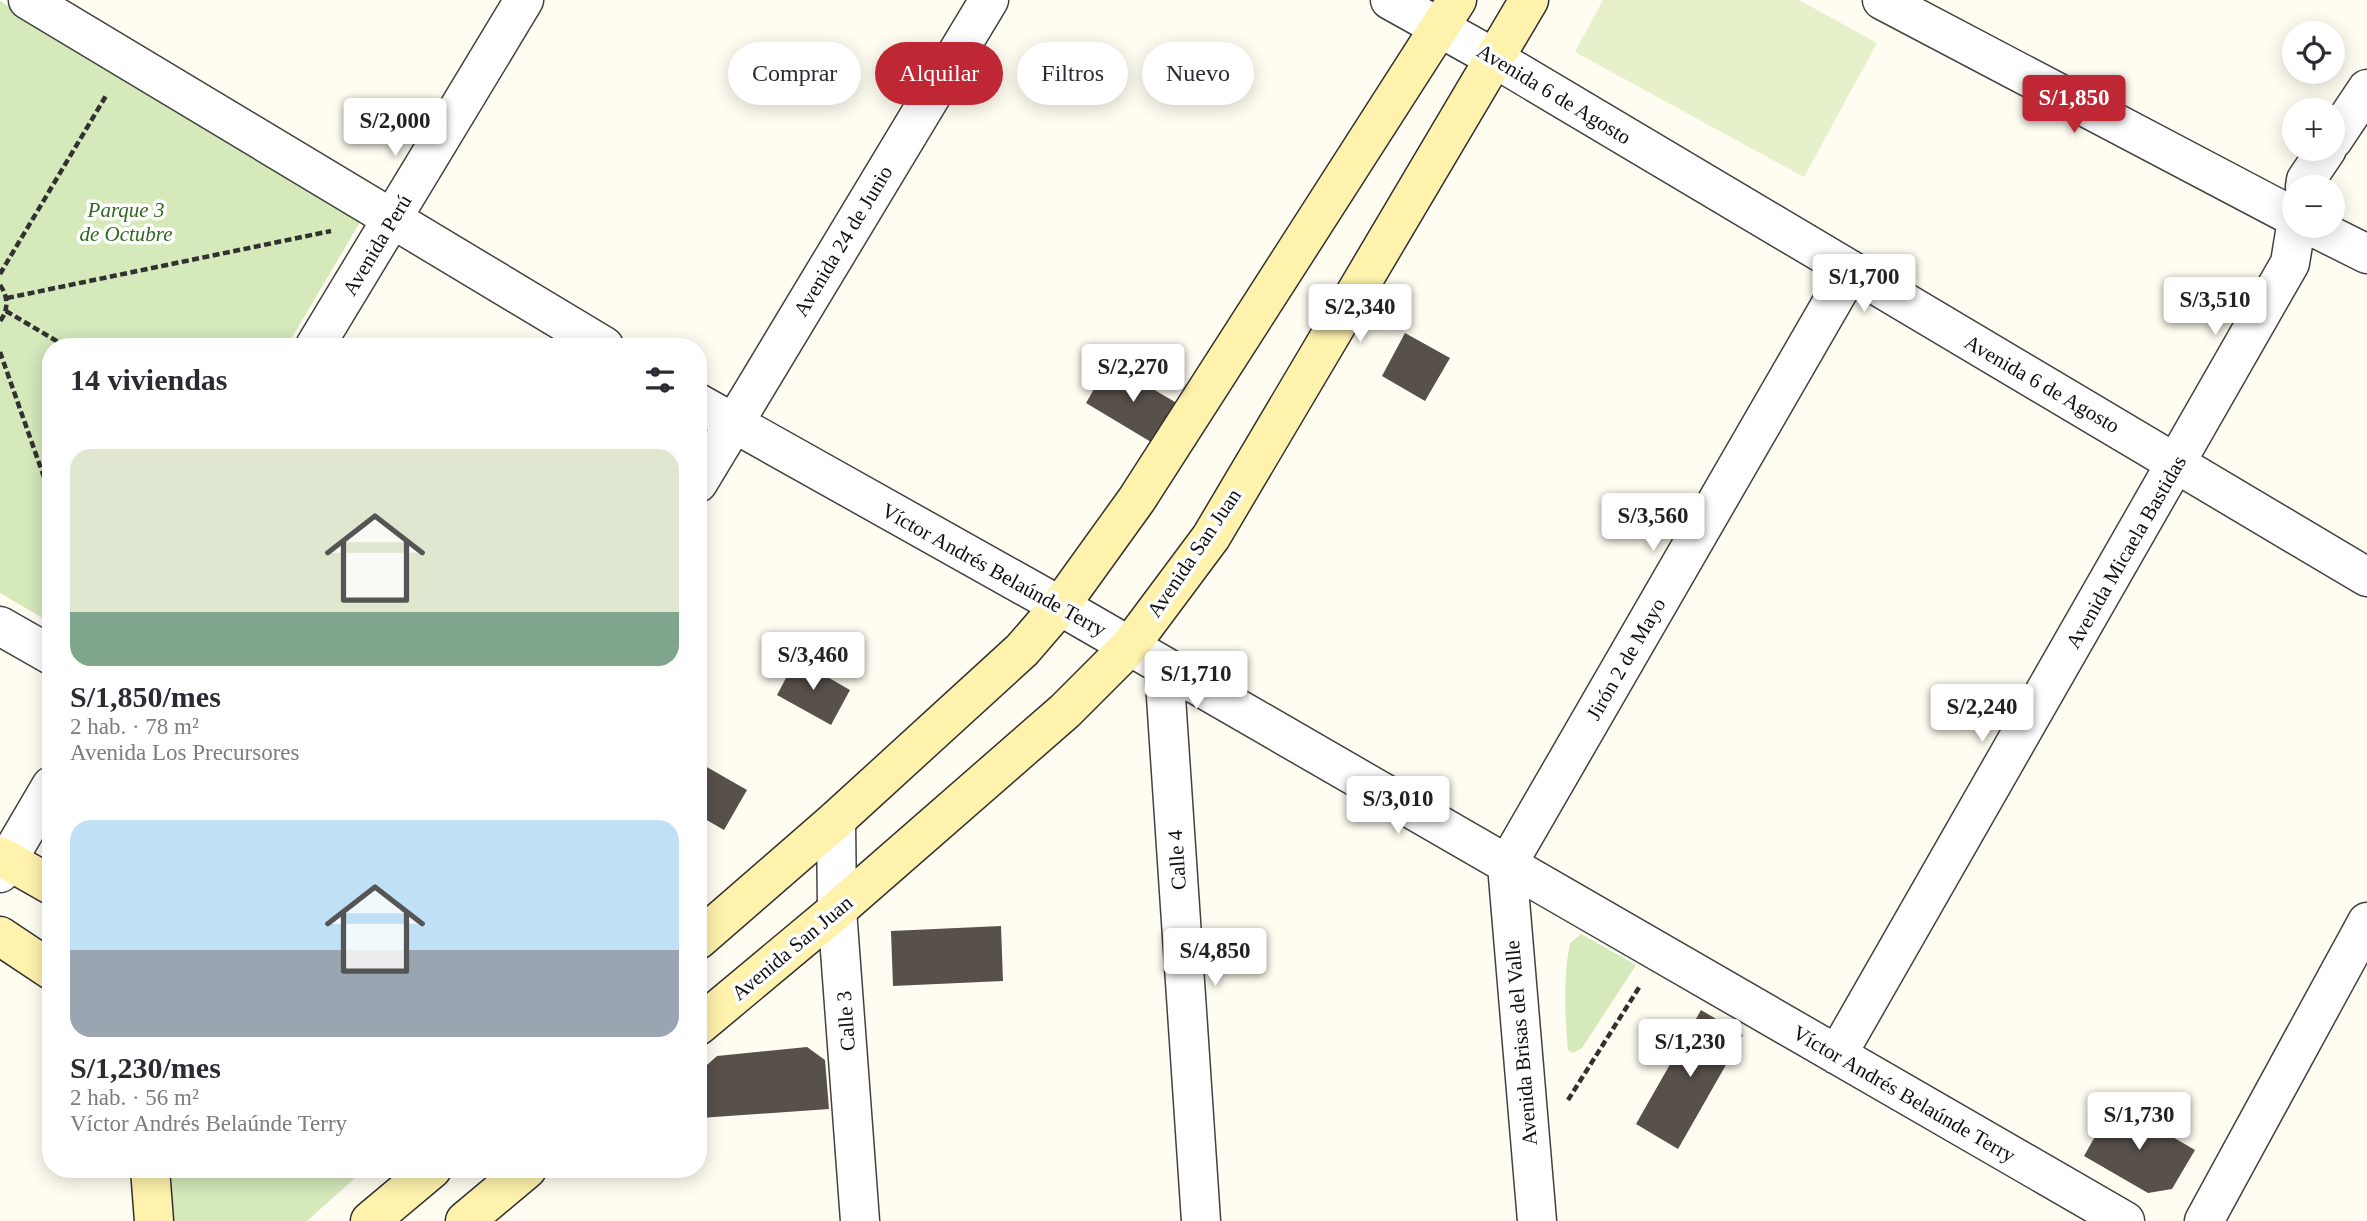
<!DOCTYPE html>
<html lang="es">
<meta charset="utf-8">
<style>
:root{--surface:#fff;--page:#f2f2f3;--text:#2b2b33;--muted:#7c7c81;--accent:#bf2734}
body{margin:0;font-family:Georgia,serif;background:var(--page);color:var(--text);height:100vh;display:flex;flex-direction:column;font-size:26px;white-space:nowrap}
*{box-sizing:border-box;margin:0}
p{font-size:23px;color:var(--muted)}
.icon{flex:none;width:38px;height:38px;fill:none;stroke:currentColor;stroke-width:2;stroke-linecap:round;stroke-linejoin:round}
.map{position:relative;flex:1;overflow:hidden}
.sheet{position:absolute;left:42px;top:338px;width:665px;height:840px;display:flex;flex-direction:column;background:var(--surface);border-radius:28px;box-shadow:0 4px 18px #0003}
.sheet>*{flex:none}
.top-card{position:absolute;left:728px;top:42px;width:665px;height:63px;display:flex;gap:14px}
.buttons{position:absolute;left:2282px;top:21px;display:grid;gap:14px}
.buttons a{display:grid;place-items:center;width:63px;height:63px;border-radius:50%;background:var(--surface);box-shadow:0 4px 18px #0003;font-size:35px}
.price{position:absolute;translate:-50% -60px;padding:0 16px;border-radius:7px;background:#fff;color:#222;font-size:23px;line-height:46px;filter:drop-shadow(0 2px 4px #0008)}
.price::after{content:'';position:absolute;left:50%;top:42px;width:21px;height:16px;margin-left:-10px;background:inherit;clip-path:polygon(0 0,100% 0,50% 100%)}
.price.selected{background:var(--accent);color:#fff}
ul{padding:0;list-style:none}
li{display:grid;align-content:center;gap:14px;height:371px;padding:0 28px}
li span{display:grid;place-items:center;height:217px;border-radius:21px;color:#555}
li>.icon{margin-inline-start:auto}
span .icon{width:126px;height:126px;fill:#fffc;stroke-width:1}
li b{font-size:30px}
h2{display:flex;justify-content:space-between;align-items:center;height:84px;padding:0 28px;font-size:30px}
.pill{padding:0 24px;border-radius:32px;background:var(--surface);box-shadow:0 4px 18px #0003;font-size:24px;line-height:63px}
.pill.selected{background:var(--accent);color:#fff}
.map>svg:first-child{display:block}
.green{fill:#d5e9bb}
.pitch{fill:#e6f1cc}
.building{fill:#58504b}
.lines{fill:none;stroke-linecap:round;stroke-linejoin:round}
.street-casing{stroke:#424242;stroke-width:41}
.secondary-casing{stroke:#313131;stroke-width:41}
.path{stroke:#313131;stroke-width:4.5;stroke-dasharray:7 3.5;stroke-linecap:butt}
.street{stroke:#fff;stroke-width:38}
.secondary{stroke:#fef2ad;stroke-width:38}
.labels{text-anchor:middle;stroke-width:7;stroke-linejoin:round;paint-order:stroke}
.street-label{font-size:21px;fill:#0f0f0f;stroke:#fff}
.park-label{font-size:21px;font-style:italic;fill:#31671f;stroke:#fff}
</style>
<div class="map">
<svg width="2367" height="1221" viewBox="0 0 2367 1221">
<rect width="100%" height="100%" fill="#fffcf1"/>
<path class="green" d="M0 1 363 217 287 346H51V623L0 593Z
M1581 934 1636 965 1582 1048 1573 1053 1568 1050C1565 1015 1563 977 1570 943Z
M162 1169H365L307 1221H166Z"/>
<path class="pitch" d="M1603 0H1799L1877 43 1804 177 1575 52Z"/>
<path class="building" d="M1405 333 1450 358 1425 401 1382 376Z
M1109 363 1180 405 1156 445 1086 403Z
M796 659 850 690 831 725 777 695Z
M698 762 747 790 724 830 698 815Z
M1001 926 1003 981 893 986 891 931Z
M1701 1010 1743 1035 1678 1149 1636 1124Z
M807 1047 825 1060 829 1109 700 1118 698 1073 717 1056Z
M2114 1103 2195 1150 2172 1189 2148 1193 2084 1156Z"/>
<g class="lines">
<defs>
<path id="street" d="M28 0 604 346
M1390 0 1494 58 2367 577
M1882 0 2294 217
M2333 140 2367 89
M2305 187 2306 180 2327 149
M2311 226 2367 254
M315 346 524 0
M698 403 1060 606 2125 1221
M698 483 989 0
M0 626 51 655
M1164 667 1201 1221
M836 820 837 910 860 1221
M0 873 51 786
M1837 1055 2290 263 2296 226
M1537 1221 1507 865 1850 271
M2204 1221 2367 922"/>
<path id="secondary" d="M0 856 51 885
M0 936 51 970
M698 940 836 820 1022 650 1060 606 1137 499 1457 0
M698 1026 837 910 1065 711 1129 647 1211 537 1529 0
M150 1169 154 1221
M370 1221 432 1169
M465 1221 527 1169"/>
</defs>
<use href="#street" class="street-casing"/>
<use href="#secondary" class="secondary-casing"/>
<path class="path" d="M0 274 107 94
M0 285C8 296 9 310 0 321
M7 298 331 231
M6 311 65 346
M0 352 51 497
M1568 1100 1640 986"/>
<use href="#street" class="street"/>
<use href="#secondary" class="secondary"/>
</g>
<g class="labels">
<g class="street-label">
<text transform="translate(1554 94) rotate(31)" y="7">Avenida 6 de Agosto</text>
<text transform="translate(843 241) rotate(-59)" y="7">Avenida 24 de Junio</text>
<text transform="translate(377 245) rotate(-59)" y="7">Avenida Perú</text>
<text transform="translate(2042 384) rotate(30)" y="7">Avenida 6 de Agosto</text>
<text transform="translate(2126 552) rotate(-60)" y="7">Avenida Micaela Bastidas</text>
<text transform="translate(1194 553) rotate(-56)" y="7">Avenida San Juan</text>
<text transform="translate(994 570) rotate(29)" y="7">Víctor Andrés Belaúnde Terry</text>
<text transform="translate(1626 659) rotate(-60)" y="7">Jirón 2 de Mayo</text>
<text transform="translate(1177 860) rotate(-94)" y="7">Calle 4</text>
<text transform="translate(792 948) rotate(-40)" y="7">Avenida San Juan</text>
<text transform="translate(846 1021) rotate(-94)" y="7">Calle 3</text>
<text transform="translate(1521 1043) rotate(-95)" y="7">Avenida Brisas del Valle</text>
<text transform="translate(1904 1094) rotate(30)" y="7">Víctor Andrés Belaúnde Terry</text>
</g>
<g class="park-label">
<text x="126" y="217">Parque 3<tspan x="126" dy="24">de Octubre</tspan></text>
</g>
</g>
</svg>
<div class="buttons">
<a><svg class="icon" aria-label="locate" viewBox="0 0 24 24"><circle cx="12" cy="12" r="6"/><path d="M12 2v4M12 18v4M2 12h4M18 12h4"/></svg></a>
<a>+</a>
<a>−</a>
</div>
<b class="price selected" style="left:2074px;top:135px">S/1,850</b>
<b class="price" style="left:395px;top:158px">S/2,000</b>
<b class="price" style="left:1864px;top:314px">S/1,700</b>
<b class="price" style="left:2215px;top:337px">S/3,510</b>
<b class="price" style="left:1360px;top:344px">S/2,340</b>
<b class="price" style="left:1133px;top:404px">S/2,270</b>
<b class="price" style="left:1653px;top:553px">S/3,560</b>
<b class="price" style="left:813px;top:692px">S/3,460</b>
<b class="price" style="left:1196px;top:711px">S/1,710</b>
<b class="price" style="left:1982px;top:744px">S/2,240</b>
<b class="price" style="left:1398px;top:836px">S/3,010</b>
<b class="price" style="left:1215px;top:988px">S/4,850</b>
<b class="price" style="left:1690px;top:1079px">S/1,230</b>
<b class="price" style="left:2139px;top:1152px">S/1,730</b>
<div class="top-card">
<a class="pill">Comprar</a>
<a class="pill selected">Alquilar</a>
<a class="pill">Filtros</a>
<a class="pill">Nuevo</a>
</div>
<section class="sheet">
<h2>14 viviendas<svg class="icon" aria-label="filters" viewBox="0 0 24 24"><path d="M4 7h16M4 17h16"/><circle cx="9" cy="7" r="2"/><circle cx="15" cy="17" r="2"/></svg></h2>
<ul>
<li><span style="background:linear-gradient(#dfe7d0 75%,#7fa58c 0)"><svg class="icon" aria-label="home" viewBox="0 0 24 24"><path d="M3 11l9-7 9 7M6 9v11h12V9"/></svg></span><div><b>S/1,850/mes</b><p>2 hab. · 78 m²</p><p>Avenida Los Precursores</p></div></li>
<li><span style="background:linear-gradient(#bfe0f5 60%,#9aa5b1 0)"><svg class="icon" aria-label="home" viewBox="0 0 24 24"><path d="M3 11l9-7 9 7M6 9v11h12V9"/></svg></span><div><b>S/1,230/mes</b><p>2 hab. · 56 m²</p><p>Víctor Andrés Belaúnde Terry</p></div></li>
</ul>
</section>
</div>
